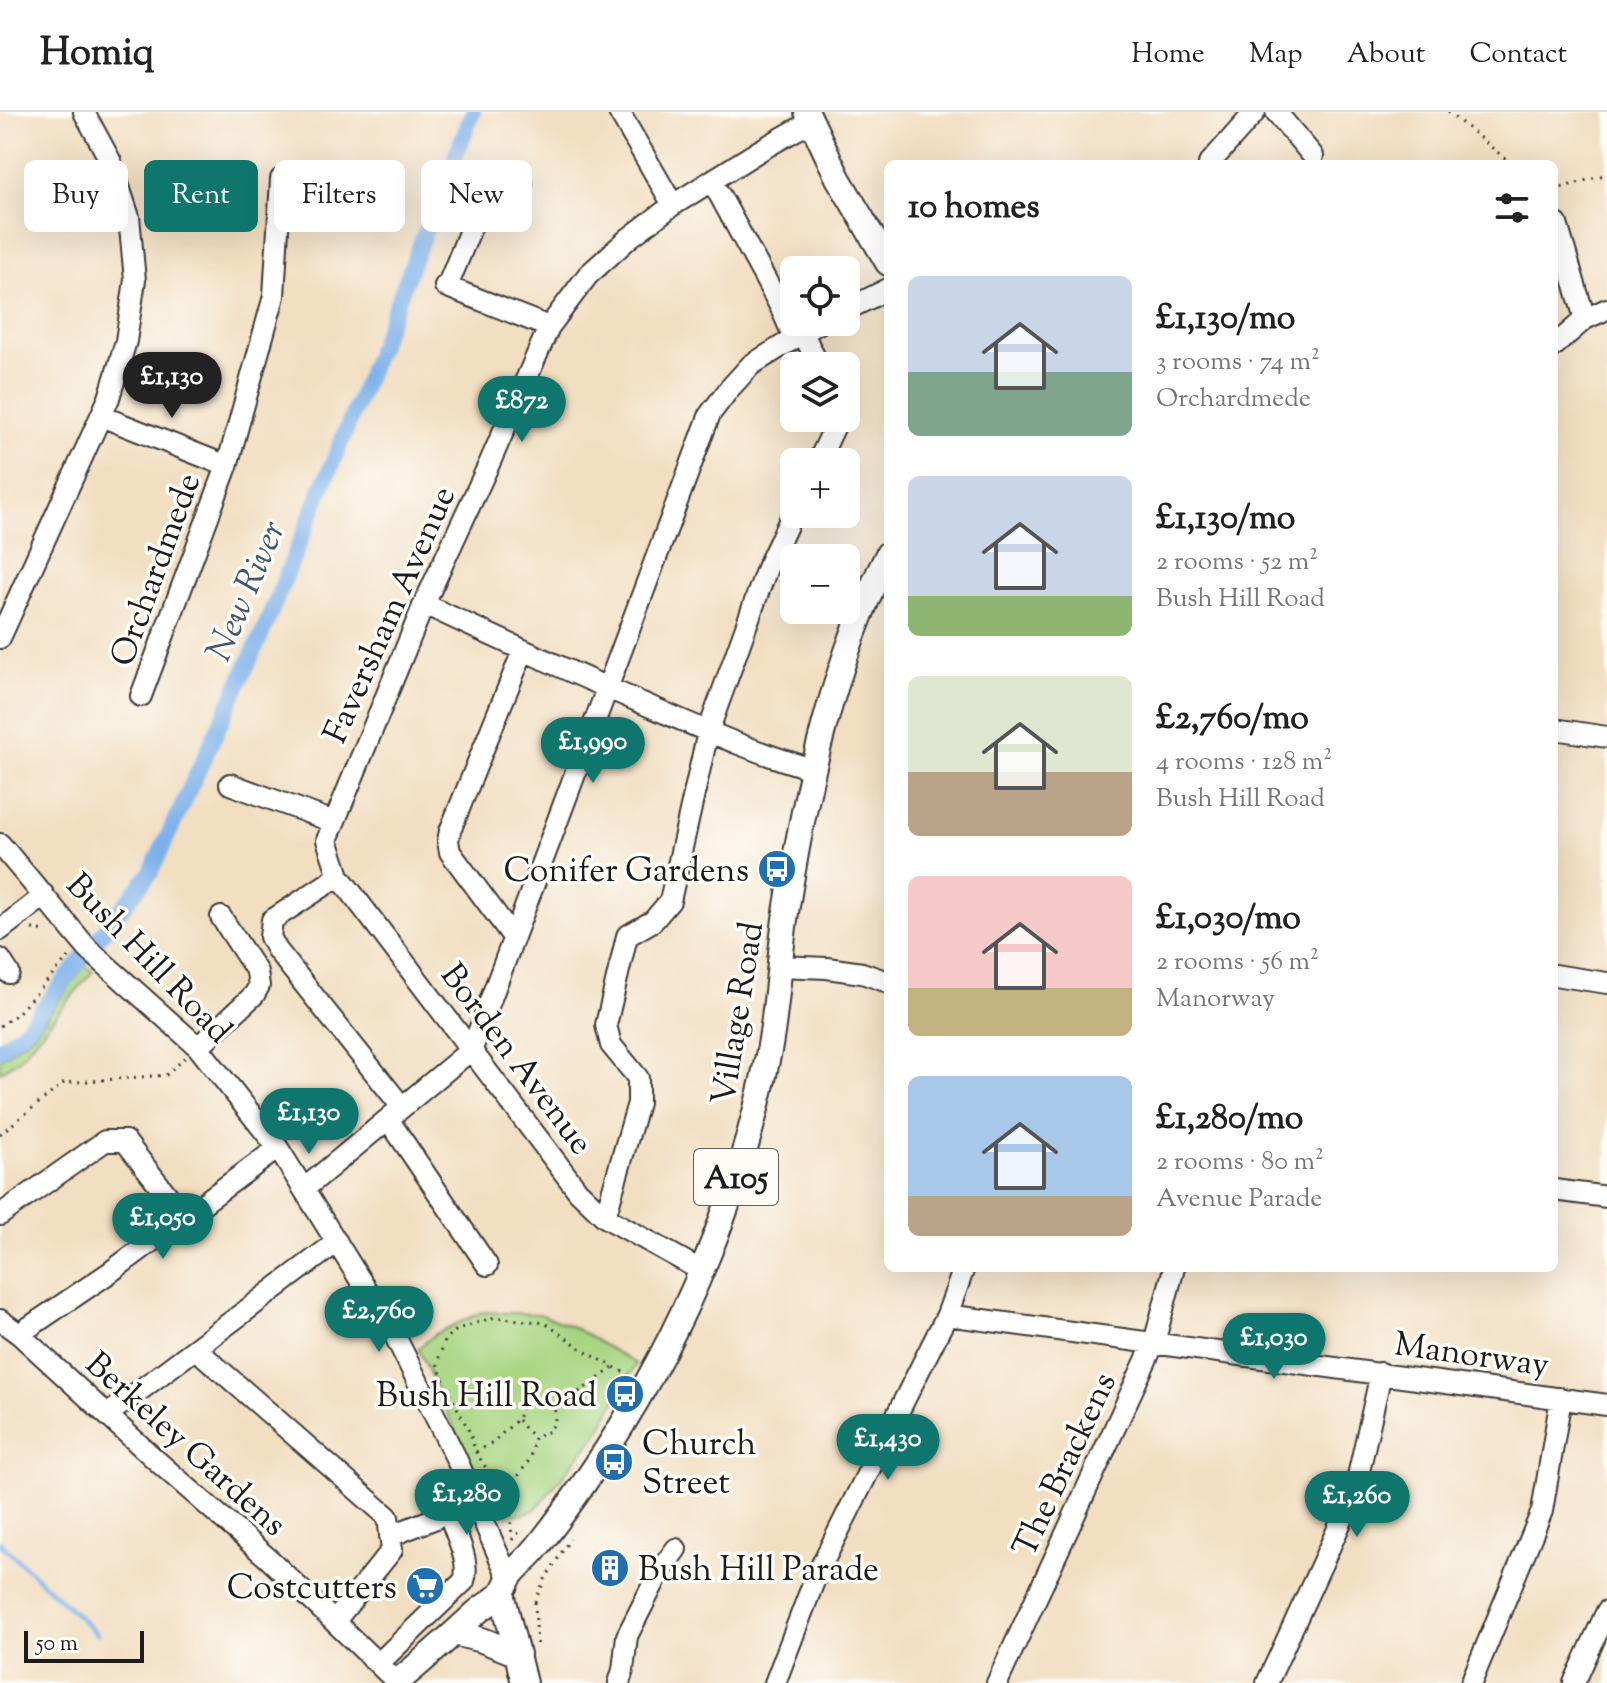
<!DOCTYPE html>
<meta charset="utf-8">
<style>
:root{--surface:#fff;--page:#f6f6f6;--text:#222;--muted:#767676;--line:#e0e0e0;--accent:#0f766e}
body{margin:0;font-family:"Sorts Mill Goudy",serif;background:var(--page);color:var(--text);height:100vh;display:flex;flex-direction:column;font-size:30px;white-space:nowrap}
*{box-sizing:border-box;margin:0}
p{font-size:26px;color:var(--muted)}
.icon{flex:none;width:44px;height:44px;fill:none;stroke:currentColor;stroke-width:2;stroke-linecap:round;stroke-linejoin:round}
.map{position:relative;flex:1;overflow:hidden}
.side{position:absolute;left:884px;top:48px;width:674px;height:1112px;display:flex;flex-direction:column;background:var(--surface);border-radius:12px;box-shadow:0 8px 32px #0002}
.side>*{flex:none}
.top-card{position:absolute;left:24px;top:48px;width:740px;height:72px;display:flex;gap:16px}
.controls{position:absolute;left:780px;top:144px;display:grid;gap:16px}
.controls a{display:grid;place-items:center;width:80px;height:80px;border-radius:12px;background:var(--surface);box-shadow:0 8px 32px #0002;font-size:40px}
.scale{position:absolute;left:24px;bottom:20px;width:120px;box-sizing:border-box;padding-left:8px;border:4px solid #1c1c1c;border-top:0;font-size:22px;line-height:28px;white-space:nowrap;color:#1c1c1c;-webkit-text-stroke:6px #fdfcf7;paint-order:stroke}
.price{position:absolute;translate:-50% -68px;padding:0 18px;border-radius:28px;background:var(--accent);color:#fff;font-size:26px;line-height:52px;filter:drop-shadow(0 2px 4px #0008)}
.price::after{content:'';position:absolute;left:50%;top:48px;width:24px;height:18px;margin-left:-12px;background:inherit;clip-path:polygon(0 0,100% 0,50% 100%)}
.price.current{background:#222;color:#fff}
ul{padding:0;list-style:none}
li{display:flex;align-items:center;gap:24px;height:200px;padding:0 24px}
li span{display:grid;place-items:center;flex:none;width:224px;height:160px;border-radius:12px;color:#555}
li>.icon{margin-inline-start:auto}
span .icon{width:96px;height:96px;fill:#fffc;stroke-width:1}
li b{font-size:34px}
h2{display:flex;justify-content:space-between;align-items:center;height:96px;padding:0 24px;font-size:34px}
.tag{padding:0 28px;border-radius:12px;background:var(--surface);box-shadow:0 8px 32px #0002;font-size:28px;line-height:72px}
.tag.current{background:var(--accent);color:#fff}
header{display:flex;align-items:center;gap:48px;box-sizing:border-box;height:112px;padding:0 40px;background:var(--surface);border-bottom:2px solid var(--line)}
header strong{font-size:38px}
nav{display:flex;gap:44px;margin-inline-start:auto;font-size:28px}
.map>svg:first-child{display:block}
.green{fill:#a8d581;stroke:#62784e;stroke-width:2}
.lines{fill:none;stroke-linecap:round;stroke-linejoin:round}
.stream{stroke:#7cb0ea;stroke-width:5}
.canal{stroke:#7cb0ea;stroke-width:16}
.minor-casing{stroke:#3c3935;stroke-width:24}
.major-casing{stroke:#3c3935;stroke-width:28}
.path{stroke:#3c3935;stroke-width:3;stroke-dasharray:2 6;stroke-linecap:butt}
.minor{stroke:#fff;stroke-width:20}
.major{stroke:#fff;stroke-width:24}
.labels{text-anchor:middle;stroke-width:7;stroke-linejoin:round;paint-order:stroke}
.shield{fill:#fdfcf7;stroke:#605f5e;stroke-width:2}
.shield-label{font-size:32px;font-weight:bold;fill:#1c1c1c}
.street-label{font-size:34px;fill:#1c1c1c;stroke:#fdfcf7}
.poi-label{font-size:34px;fill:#1c1c1c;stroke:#fdfcf7;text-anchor:end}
.water-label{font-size:36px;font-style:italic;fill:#42576e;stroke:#fdfcf7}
</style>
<header>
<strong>Homiq</strong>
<nav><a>Home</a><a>Map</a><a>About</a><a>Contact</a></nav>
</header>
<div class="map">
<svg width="1607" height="1571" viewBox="0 0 1607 1571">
<rect width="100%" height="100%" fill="#fdfcf7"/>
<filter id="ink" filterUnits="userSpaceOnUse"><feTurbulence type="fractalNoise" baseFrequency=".0125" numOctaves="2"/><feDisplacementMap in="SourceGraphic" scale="16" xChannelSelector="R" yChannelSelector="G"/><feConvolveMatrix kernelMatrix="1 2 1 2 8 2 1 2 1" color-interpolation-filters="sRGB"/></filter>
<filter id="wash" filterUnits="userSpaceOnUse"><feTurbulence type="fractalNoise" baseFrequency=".006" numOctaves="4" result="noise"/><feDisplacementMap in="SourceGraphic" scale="32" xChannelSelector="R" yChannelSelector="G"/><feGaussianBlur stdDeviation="1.8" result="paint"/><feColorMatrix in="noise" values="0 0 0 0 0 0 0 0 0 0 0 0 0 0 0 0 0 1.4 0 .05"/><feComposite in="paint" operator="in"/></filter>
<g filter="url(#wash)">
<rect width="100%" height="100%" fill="#f2dec1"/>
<path class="green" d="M85 854 93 859 19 947 0 960V947L34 922Z
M482 1200 540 1202 571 1214 636 1252 597 1322 535 1398 520 1403H510L502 1402 488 1390 418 1236 435 1222Z"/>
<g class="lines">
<path class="stream" d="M0 1431 97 1522"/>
<path class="canal" d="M0 937 27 916 151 760 262 522 351 306 473 0"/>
</g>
</g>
<g filter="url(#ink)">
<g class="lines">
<defs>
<path id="minor" d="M619 0 673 93
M1276 0 1313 44
M1209 52 1255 0
M712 69 781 196 794 226
M1557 112 1585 207
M445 174 549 215
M447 175 483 86 491 78 506 89 522 72
M846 198 888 177
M803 221 819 254
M1554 234 1585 207 1607 197
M101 304 227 354
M818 350 834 316 836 306
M424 492C496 526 569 559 642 591 698 615 754 641 813 657
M0 526 109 286 126 229 135 168 129 105 111 50 84 0
M141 584 227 354 274 184 281 67
M1554 617 1607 625
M230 672 334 710
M0 732 88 837 198 935 278 1036 395 1224 456 1346 508 1465
M339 764 272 808 270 825 277 838 402 995
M0 818 35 791 43 782
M513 825 450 740 448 729 450 719 523 539
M0 847 9 861
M779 854 827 856 862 861 888 870
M1554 863 1607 871
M198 935 254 883 259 874 257 860 221 805
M388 1007 487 1153
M304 1077 472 937 710 302 730 276 751 253 821 210
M1554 1078 1607 1085
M0 1103 105 1029H125L185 1106
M605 1105 638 991V966L611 933 606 913 627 824 653 809 670 789 708 620 767 456 794 399
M702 1159 605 1105 578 1079 339 764 327 728 424 492 490 350 549 215 588 163 629 126 673 93 759 39 810 10
M947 1203 1607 1293
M0 1208 19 1222 157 1349 270 1448 397 1570
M19 1222 109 1161 278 1036
M196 1237 388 1405 392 1438 335 1509
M107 1303 337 1130
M390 1424 436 1406
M378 1552 464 1469C470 1451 459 1430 453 1413L454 1407 479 1395
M619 1571 623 1558 627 1524 660 1459 676 1437
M775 1571 816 1464 947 1203 964 1156
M997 1571 1154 1231 1174 1156
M1267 1571 1354 1382 1381 1261
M1471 1571 1542 1399 1561 1286
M1574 1571 1607 1499"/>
<path id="major" d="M807 0 838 66 888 151
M502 1481 524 1571
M454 1521 482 1528 518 1542
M396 1571C424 1548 451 1524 477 1500 485 1493 496 1488 502 1480 506 1475 507 1468 511 1463 517 1455 526 1448 533 1440 560 1408 584 1372 607 1337 685 1216 741 1081 769 939 778 892 779 842 787 794 806 675 833 551 888 442"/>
</defs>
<use href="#minor" class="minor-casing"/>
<use href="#major" class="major-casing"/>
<path class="path" d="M1448 0 1512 52
M1554 78 1607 62
M32 817 48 819
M0 914 17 902 70 844
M0 1022 64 971 166 963 186 945
M613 1256 555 1297V1308L550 1319 534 1325 532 1339 528 1350 514 1370 510 1394 476 1340 469 1319 444 1270 437 1251 446 1226 458 1217 495 1205 545 1211 586 1240 629 1263
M518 1308 524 1316 534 1325
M476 1340 493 1330 518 1307 522 1295 531 1285C541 1284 549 1290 555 1297
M510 1394 512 1426
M512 1428 520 1419 524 1420
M535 1490 544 1469 570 1427
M535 1490 537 1536"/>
<use href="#minor" class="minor"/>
<use href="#major" class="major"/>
</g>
</g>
<defs>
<symbol id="bus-disc" viewBox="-11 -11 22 22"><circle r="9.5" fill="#1f6fb2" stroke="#fdfcf7"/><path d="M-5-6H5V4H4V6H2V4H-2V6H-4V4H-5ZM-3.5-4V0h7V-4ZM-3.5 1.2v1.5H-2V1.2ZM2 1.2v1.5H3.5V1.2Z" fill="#fff"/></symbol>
<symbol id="building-disc" viewBox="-11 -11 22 22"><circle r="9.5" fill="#1f6fb2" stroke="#fdfcf7"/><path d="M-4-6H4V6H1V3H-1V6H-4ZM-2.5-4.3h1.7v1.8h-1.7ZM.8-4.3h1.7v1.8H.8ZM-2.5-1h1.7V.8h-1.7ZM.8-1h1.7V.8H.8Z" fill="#fff"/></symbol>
<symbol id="supermarket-disc" viewBox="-11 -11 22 22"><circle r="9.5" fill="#1f6fb2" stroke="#fdfcf7"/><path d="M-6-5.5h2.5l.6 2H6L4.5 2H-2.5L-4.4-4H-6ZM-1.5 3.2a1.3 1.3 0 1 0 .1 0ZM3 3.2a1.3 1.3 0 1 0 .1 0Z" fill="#fff"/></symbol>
</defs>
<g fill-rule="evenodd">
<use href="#bus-disc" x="755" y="735" width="44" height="44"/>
<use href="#bus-disc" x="603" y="1260" width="44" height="44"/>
<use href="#bus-disc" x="592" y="1328" width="44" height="44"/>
<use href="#building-disc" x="588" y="1434" width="44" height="44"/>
<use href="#supermarket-disc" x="403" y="1452" width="44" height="44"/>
</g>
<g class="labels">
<rect class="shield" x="694" y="1037" width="84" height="56" rx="6"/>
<g class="shield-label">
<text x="736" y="1076">A105</text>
</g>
<g class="street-label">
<text transform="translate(154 457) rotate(-70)" y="12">Orchardmede</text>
<text transform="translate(388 502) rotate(-66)" y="12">Faversham Avenue</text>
<text transform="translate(150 845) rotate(46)" y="12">Bush Hill Road</text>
<text transform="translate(736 901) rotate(-81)" y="12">Village Road</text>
<text transform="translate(518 946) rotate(53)" y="12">Borden Avenue</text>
<text transform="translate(1472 1241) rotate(8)" y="12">Manorway</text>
<text transform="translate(187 1331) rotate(42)" y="12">Berkeley Gardens</text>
<text transform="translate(1063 1352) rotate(-65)" y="12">The Brackens</text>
</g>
<g class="poi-label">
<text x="749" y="769">Conifer Gardens</text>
<text x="597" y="1294">Bush Hill Road</text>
<text x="642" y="1342" text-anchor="start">Church<tspan x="642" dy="39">Street</tspan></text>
<text x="638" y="1468" text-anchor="start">Bush Hill Parade</text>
<text x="397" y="1486">Costcutters</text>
</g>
<g class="water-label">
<text transform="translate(244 478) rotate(-67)" y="13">New River</text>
</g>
</g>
</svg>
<div class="controls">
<a><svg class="icon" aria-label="locate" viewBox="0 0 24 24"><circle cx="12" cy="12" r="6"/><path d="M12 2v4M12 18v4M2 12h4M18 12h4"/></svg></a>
<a><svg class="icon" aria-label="layers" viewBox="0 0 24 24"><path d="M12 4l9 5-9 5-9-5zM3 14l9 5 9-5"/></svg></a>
<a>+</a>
<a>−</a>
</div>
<div class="scale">50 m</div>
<b class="price current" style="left:172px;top:308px">£1,130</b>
<b class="price" style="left:522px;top:332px">£872</b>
<b class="price" style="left:593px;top:673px">£1,990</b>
<b class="price" style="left:309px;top:1044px">£1,130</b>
<b class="price" style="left:163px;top:1149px">£1,050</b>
<b class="price" style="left:379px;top:1242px">£2,760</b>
<b class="price" style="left:1274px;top:1269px">£1,030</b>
<b class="price" style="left:888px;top:1370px">£1,430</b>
<b class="price" style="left:467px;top:1425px">£1,280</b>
<b class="price" style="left:1357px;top:1427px">£1,260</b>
<div class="top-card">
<a class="tag">Buy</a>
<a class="tag current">Rent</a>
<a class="tag">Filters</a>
<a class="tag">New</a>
</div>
<section class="side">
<h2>10 homes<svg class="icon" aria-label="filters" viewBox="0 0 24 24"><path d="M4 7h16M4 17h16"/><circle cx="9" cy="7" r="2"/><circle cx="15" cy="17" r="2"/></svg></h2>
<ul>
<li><span style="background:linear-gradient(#c9d6e8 60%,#7fa58c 0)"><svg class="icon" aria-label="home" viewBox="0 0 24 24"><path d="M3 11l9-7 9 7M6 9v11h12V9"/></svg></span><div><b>£1,130/mo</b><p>3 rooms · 74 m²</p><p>Orchardmede</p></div></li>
<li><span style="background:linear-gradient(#c9d6e8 75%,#8fb573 0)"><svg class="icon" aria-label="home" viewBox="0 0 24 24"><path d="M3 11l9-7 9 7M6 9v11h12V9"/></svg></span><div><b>£1,130/mo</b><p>2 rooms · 52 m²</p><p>Bush Hill Road</p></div></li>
<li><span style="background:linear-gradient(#dfe7d0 60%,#b9a48a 0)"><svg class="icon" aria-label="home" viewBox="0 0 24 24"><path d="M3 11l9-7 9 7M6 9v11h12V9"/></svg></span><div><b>£2,760/mo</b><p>4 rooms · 128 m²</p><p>Bush Hill Road</p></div></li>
<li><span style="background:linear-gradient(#f6c9c9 70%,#c2b280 0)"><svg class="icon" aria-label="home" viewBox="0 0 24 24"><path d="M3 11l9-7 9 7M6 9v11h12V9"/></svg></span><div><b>£1,030/mo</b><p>2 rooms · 56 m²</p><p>Manorway</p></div></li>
<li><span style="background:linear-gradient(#a9c7e8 75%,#b9a48a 0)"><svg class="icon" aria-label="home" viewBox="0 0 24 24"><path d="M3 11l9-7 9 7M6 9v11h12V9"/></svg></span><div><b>£1,280/mo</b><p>2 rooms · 80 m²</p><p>Avenue Parade</p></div></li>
</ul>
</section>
</div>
